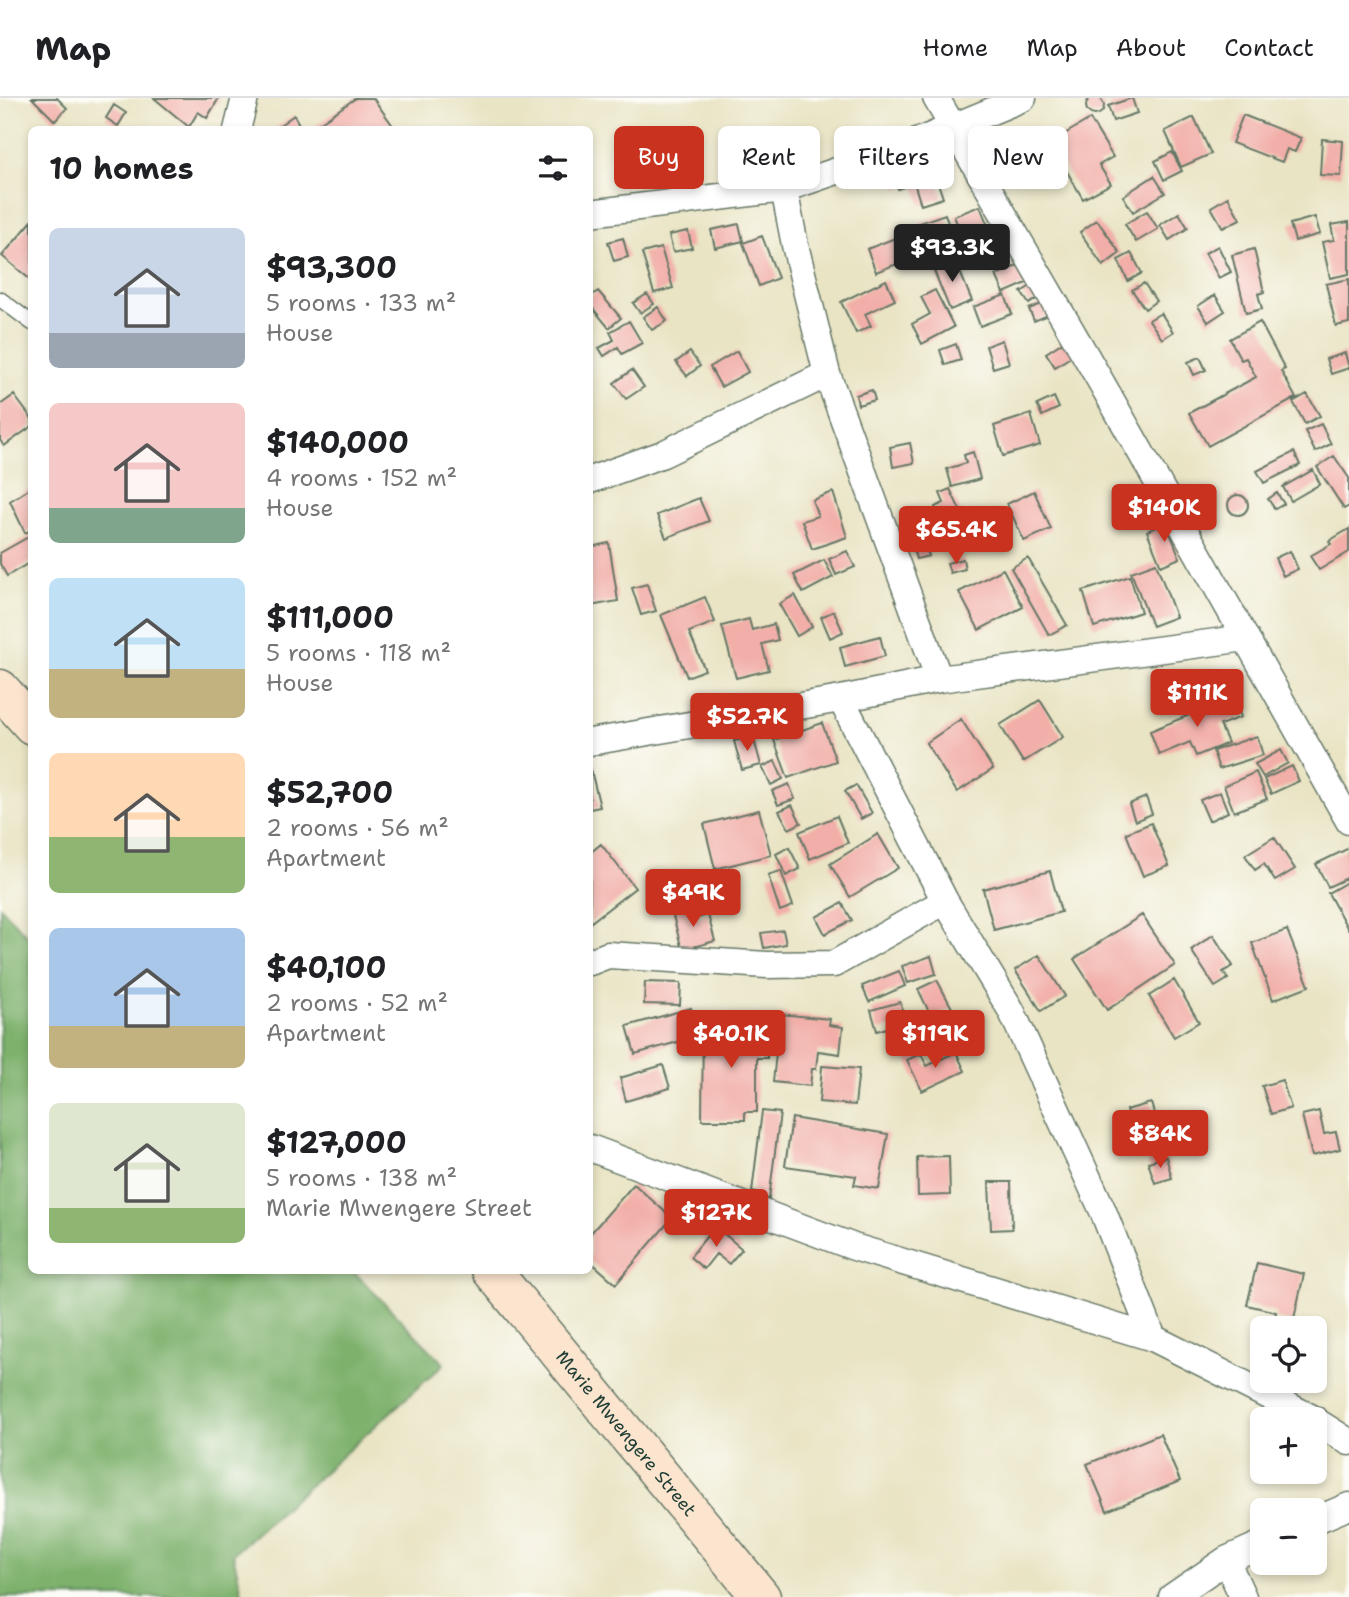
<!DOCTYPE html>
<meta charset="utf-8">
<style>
:root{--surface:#fff;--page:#f6f6f6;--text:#202124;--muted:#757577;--line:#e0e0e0;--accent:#c8321e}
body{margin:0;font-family:"Shantell Sans",sans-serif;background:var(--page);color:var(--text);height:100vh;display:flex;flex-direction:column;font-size:26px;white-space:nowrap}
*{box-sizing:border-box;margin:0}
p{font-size:23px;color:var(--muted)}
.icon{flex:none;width:38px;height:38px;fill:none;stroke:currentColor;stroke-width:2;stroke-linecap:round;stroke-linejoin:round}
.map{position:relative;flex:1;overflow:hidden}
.drawer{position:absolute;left:28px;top:28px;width:565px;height:1148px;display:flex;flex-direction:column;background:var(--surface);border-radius:10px;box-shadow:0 4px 10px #0003}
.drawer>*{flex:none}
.banner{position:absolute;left:614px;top:28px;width:628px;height:63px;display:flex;gap:14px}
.controls{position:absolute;left:1250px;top:1218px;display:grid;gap:14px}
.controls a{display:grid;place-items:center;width:77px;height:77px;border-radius:10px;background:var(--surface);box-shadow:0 4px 10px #0003;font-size:35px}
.price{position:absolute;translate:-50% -60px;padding:0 16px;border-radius:7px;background:var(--accent);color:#fff;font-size:23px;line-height:46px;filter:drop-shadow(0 2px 4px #0008)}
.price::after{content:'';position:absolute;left:50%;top:42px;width:21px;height:16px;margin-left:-10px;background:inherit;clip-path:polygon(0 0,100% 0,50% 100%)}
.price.current{background:#222;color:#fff}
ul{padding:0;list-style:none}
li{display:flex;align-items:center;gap:21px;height:175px;padding:0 21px}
li span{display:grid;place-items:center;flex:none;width:196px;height:140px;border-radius:10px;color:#555}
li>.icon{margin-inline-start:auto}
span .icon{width:84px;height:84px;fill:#fffc;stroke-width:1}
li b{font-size:30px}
h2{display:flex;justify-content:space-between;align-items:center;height:84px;padding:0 21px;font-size:30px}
.chip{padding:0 24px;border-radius:10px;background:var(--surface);box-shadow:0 4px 10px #0003;font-size:24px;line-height:63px}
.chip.current{background:var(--accent);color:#fff}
header{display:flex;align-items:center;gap:42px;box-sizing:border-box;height:98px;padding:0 35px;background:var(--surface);border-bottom:2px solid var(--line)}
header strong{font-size:33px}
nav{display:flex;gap:38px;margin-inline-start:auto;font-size:24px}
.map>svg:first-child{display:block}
.forest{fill:#7db16c;stroke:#4e7750;stroke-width:2}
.building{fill:#f2aea8}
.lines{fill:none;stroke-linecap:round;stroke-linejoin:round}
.lane-casing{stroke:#676;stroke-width:17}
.street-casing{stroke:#676;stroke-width:29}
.secondary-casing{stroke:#676;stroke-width:41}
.lane{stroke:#fff;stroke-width:14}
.street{stroke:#fff;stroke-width:26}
.secondary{stroke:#fce5cf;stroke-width:38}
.labels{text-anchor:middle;stroke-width:5;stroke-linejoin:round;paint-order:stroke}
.street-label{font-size:18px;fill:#1f3d34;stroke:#fdfcf7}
</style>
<header>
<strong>Map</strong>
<nav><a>Home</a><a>Map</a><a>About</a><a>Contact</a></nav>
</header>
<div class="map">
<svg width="1349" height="1499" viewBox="0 0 1349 1499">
<rect width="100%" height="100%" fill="#fdfcf7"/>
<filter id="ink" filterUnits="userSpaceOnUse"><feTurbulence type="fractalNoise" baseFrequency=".0143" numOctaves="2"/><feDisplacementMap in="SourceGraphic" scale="14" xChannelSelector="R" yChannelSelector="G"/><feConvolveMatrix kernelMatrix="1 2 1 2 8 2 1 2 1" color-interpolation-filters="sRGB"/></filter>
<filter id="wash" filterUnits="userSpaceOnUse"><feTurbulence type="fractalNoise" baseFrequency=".00686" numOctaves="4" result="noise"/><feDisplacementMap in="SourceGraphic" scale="28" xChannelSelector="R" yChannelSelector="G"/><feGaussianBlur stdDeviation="1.57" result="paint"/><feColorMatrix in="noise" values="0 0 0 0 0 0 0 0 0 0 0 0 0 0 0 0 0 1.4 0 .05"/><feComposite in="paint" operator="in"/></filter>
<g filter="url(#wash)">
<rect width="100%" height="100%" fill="#e9e4c4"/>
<path class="forest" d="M0 809 31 842 32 1172 353 1173 444 1266 233 1456 243 1499H0Z"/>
<g id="blocks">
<path class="building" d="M1086 8a9 9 0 1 1 18 0a9 9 0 1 1-18 0Z
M32 0H57L67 10 55 23Z
M154 0H219L207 20 198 14 189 29Z
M356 0H373L396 32H317L315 28Z
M1132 0 1137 15 1113 23 1108 8Z
M114 7 126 15 118 28 106 20Z
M294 17 302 32H273Z
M1243 17 1301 40 1295 54 1287 51 1282 64 1232 45Z
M1194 19 1211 56 1181 69 1165 33Z
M1090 21 1113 59 1099 67 1111 86 1083 101 1059 60 1045 68 1036 53Z
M1322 41 1343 43 1341 78 1320 77Z
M1172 54 1182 73 1164 82 1155 63Z
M928 55 943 100 921 107 907 62Z
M906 65 913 86 898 91 891 70Z
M1154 78 1165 95 1133 114 1123 98Z
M1228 99 1240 121 1223 130 1211 109Z
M980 108 1001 160 975 170 954 118Z
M1147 113 1158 131 1136 144 1125 126Z
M1179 115 1188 130 1169 142 1160 127Z
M945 116 950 131 943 133 950 154 931 161 919 125Z
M1315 119 1320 136 1295 143 1290 126Z
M1097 122 1120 155 1103 168 1080 134Z
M32 123V183L2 158Z
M1349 124V176L1330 180 1322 144 1334 142 1331 127Z
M739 126 743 143 715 150 711 132Z
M688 133 692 150 673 154 669 137Z
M762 138 778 180 759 188 743 145Z
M623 140 628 159 614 163 608 144Z
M895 140 898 148 907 145 913 160 876 174 867 151Z
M1218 148 1231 174 1219 180 1205 155Z
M661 150 673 190 654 195 642 155Z
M1254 151 1264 194 1258 196 1262 211 1246 215 1232 157Z
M1131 155 1142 175 1128 183 1118 162Z
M954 159 972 203 950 212 932 168Z
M1021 166 1029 184 1004 195 996 177Z
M1349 181V225L1336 228 1326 186Z
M886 182 895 202 865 216 871 228 856 235 841 204Z
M1036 185 1043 197 1029 206 1021 194Z
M1144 185 1156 203 1145 211 1132 192Z
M935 192 954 229 922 246 912 226 930 216 921 199Z
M598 193 621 220 609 230 590 207V199Z
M647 196 654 206 640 215 633 205Z
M1005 197 1012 216 980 228 973 209Z
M1215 197 1225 213 1208 224 1198 208Z
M1046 204 1051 216 1034 223 1029 211Z
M658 209 667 223 652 232 643 219Z
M1161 215 1173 234 1162 241 1149 222Z
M629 223 642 245 622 256 618 249 604 258 599 250 614 242 610 234Z
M1260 224 1285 271 1281 273 1296 300 1208 348 1189 315 1256 279 1246 260 1241 262 1230 241Z
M1069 240 1078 254 1055 269 1046 255Z
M1002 242 1009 265 993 270 986 248Z
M956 246 961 262 945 267 940 252Z
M737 253 748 274 721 289 710 269Z
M690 254 700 268 687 278 676 264Z
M1345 255 1349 270 1331 276 1326 261Z
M1200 259 1206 272 1194 277 1188 264Z
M632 272 644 289 626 301 614 285Z
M872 292 875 302 858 307 856 297Z
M1307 296 1320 318 1305 326 1293 304Z
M14 297 32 321V328L4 348 0 342V307Z
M1054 299 1059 310 1042 318 1037 307Z
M1031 316 1040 347 1003 358 994 328Z
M1321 326 1331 346 1315 354 1305 333Z
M910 345 914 365 893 369 890 349Z
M973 354 980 381 952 389 947 371 966 365 964 357Z
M1294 354 1300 367 1264 385 1257 373Z
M1334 358 1349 380V408L1344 411 1317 369Z
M1313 372 1320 386 1291 403 1283 389Z
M32 389V432L25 435 10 403Z
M950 391 961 414 940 423 935 409 944 405 940 395Z
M1034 393 1051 431 1024 443 1007 406Z
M833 394 847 439 812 451 802 423 818 418 812 402Z
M1277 395 1284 406 1275 411 1268 401Z
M1228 407a10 10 0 1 1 20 0a10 10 0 1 1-20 0Z
M699 400 709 423 666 440 657 417Z
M1166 425 1180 460 1161 468 1147 433Z
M1349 431V454L1319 472 1310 458 1331 446 1329 443Z
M32 437V463L7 478 0 466V455Z
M609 445 618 503 590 508V449Z
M925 445 929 458 916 461 912 448Z
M847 453 855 469 836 477 829 461Z
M1290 453 1298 471 1283 478 1275 460Z
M1028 460 1067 527 1049 537 1011 470Z
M963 461 965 471 950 475 947 465Z
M824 462 833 479 803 495 794 477Z
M1156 465 1176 519 1152 528 1131 474Z
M1003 471 1023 509 979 532 959 494Z
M1130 478 1141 514 1094 529 1083 493Z
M647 486 656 513 641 517 632 490Z
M795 497 812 529 797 538 779 506Z
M705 499 715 524 689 534 705 572 687 579 661 517Z
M834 513 843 534 830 540 821 519Z
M749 521 752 532 774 526 778 542 762 546 769 572 736 580 722 528Z
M880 538 885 558 845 569 840 549Z
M1233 599 1241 619 1220 627 1228 645 1196 658 1190 644 1159 657 1150 633Z
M1040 602 1063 639 1023 664 1000 627Z
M961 621 993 671 957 694 926 645Z
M822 625 836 663 788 680 774 642Z
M753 638 761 667 742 672 734 643Z
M1257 638 1263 657 1219 671 1213 653Z
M1281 652 1288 665 1263 679 1255 666Z
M775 663 783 681 771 687 762 669Z
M590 668 600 709 590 711Z
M1292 668 1299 683 1271 696 1264 681Z
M1256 674 1267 701 1234 714 1224 688Z
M789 686 795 701 778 707 772 693Z
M856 687 872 715 861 721 845 693Z
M1220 694 1228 714 1209 723 1200 702Z
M1146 699 1152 716 1135 723 1129 706Z
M792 707 801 725 789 731 779 713Z
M759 712 771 757 715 771 704 726Z
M837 718 848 745 810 761 799 734Z
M1151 725 1169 768 1143 778 1126 735Z
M878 736 898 770 850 799 830 766Z
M1274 739 1295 771 1275 783 1264 766 1255 772 1245 757Z
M601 746 635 790 590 825V755Z
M789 749 800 771 786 778 776 756Z
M1349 750V779L1328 789 1316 766Z
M781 773 793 808 780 813 768 777Z
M1050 773 1061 814 994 832 983 791Z
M1349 783V833L1328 795Z
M842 805 852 822 825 836 816 819Z
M688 809 691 821 708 817 715 843 682 852 672 814Z
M1142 817 1175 867 1107 912 1074 861Z
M783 832 786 846 764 850 761 835Z
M1287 832 1309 888 1273 902 1252 845Z
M1213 837 1233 868 1223 874 1228 881 1215 889 1191 852Z
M1039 857 1065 898 1041 913 1015 872Z
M931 858 936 876 908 885 902 868Z
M899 873 905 888 869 904 862 888Z
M937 882 952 910 932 920 918 891Z
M1174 882 1199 924 1174 939 1149 898Z
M645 884 681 885 680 907 644 906Z
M900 904 906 924 877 933 871 912Z
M691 910 699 938 635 956 627 928Z
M780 916 830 921 829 927 843 929 840 956 818 953 816 971H812L810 988 773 984Z
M703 927 767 928V960H757V1014H745V1022H702Z
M956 954 965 973 922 993 907 962 921 956 927 968Z
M663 967 670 990 626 1003 620 980Z
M822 968 859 971 855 1007 819 1004Z
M1282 982 1291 1010 1271 1016 1262 988Z
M1151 1005 1156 1022 1131 1029 1126 1012Z
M762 1013 780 1015 769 1101 757 1100V1095L752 1094Z
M1319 1013 1324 1036 1336 1034 1340 1051 1312 1058 1302 1017Z
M792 1020 888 1036 879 1091 854 1087 856 1078 785 1068Z
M949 1058 950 1097 918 1098 917 1059Z
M1166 1059 1172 1080 1155 1085 1148 1064Z
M989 1084H1011L1012 1131 991 1132Z
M634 1086 672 1120 616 1186 590 1163V1136Z
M715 1128 742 1151 729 1166 716 1156 704 1171 690 1159Z
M1257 1165 1304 1176 1293 1225 1275 1220 1276 1214 1247 1207Z
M1160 1336 1180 1383 1107 1413 1087 1366Z"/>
</g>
</g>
<g filter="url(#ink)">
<use href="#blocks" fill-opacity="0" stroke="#676" stroke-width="2"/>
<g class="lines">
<defs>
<path id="lane" d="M0 201 32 225"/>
<path id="street" d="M936 0 1101 284 1349 723
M237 32 245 0
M784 91 795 147 827 276 939 581
M590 115 784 91 895 53 1023 0
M590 382 663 356 827 276
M841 601 945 803 1011 912 1103 1113 1153 1240
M590 644 841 601 939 581 1246 540
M590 864 608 857 767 867 834 866 945 803
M590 1050 854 1149 1153 1240 1314 1321
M1314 1322 1349 1344
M1314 1423 1349 1408
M1226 1462 1243 1499
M1172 1499 1226 1462 1262 1446"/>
<g id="secondary">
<path d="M0 591 32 627"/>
<path id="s1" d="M491 1172 761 1499"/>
</g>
</defs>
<use href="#lane" class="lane-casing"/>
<use href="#street" class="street-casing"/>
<use href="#secondary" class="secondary-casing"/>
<use href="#lane" class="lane"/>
<use href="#street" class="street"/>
<use href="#secondary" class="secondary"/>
</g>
</g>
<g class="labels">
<g class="street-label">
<text dy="6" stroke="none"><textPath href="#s1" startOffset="212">Marie Mwengere Street</textPath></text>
</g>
</g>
</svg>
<div class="controls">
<a><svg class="icon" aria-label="locate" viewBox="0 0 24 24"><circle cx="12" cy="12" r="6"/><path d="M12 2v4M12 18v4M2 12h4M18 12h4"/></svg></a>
<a>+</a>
<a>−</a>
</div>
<b class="price current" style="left:952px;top:186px">$93.3K</b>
<b class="price" style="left:1164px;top:446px">$140K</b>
<b class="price" style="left:956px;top:468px">$65.4K</b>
<b class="price" style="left:1197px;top:631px">$111K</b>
<b class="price" style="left:747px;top:655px">$52.7K</b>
<b class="price" style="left:693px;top:831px">$49K</b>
<b class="price" style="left:731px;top:972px">$40.1K</b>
<b class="price" style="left:935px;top:972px">$119K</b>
<b class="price" style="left:1160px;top:1072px">$84K</b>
<b class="price" style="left:716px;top:1151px">$127K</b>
<div class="banner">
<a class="chip current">Buy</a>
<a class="chip">Rent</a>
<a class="chip">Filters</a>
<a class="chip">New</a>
</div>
<section class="drawer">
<h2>10 homes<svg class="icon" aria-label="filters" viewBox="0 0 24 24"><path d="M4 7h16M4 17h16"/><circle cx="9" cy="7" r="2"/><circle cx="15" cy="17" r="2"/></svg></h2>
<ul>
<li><span style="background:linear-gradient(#c9d6e8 75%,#9aa5b1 0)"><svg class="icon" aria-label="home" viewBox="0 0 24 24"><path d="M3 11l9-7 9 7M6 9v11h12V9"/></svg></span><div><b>$93,300</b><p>5 rooms · 133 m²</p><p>House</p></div></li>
<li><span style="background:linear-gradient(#f6c9c9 75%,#7fa58c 0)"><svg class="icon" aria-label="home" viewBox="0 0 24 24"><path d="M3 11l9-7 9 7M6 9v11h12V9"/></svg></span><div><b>$140,000</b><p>4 rooms · 152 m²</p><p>House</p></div></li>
<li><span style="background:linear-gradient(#bfe0f5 65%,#c2b280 0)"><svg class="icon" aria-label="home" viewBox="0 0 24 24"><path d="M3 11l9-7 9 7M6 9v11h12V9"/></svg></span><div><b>$111,000</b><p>5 rooms · 118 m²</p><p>House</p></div></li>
<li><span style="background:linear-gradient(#ffd9b3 60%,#8fb573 0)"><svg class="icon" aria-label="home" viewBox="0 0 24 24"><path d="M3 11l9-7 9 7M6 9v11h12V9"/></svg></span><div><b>$52,700</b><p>2 rooms · 56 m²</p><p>Apartment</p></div></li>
<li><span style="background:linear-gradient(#a9c7e8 70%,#c2b280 0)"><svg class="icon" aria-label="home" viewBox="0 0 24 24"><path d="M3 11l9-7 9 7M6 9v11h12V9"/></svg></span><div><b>$40,100</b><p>2 rooms · 52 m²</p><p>Apartment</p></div></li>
<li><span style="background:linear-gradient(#dfe7d0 75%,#8fb573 0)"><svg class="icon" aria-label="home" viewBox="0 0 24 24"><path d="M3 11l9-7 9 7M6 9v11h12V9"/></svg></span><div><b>$127,000</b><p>5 rooms · 138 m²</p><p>Marie Mwengere Street</p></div></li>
</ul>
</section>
</div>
